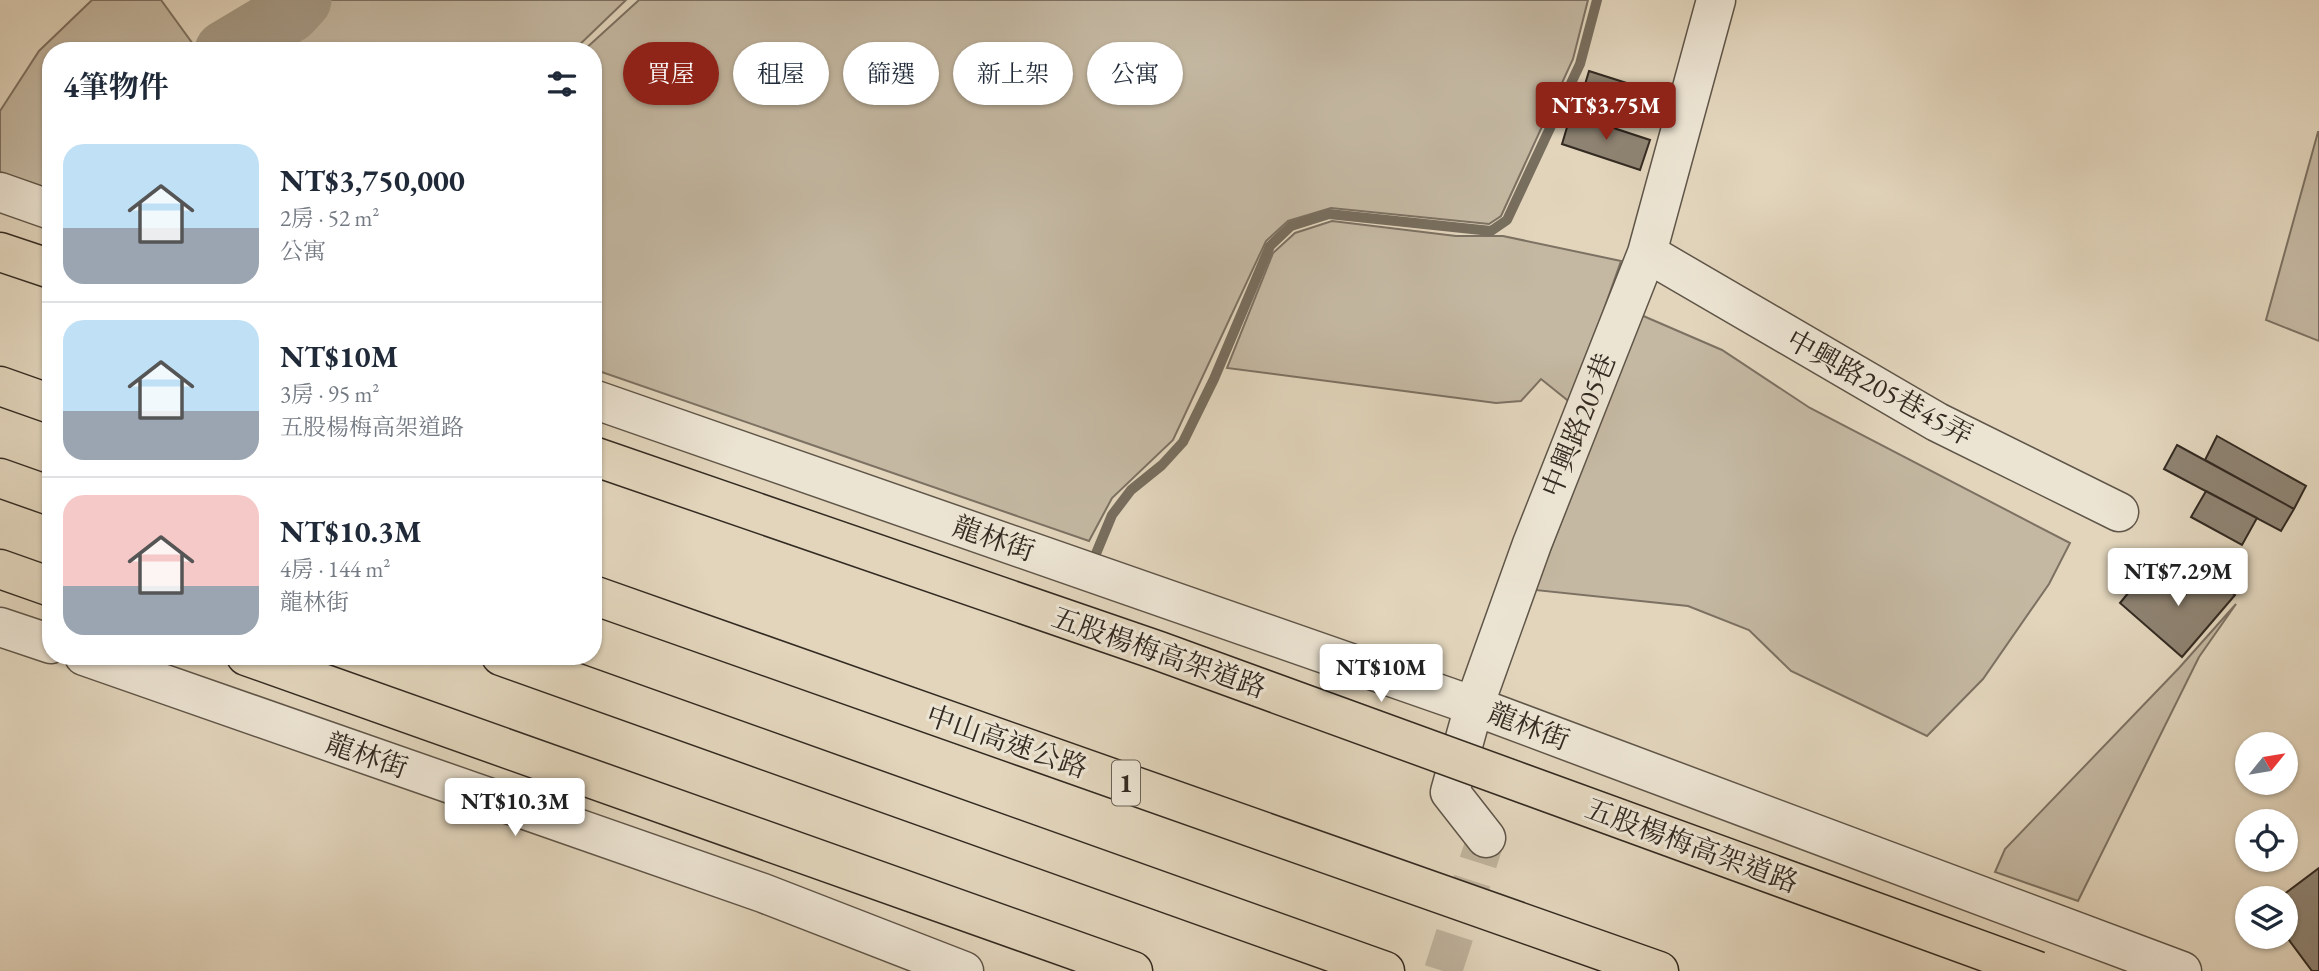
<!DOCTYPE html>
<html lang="zh-TW">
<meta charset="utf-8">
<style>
:root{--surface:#fff;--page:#f2f2f3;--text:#1f2937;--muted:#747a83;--line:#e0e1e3;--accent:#8f2418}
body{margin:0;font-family:"EB Garamond","Noto Serif TC",serif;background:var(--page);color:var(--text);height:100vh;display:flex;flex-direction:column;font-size:26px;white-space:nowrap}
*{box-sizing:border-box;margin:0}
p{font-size:23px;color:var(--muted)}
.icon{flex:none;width:38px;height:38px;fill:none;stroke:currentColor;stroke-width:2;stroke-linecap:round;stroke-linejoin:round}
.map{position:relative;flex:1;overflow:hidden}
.sheet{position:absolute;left:42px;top:42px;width:560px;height:623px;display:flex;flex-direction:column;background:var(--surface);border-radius:28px;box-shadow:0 2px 5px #0004}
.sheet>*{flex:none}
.banner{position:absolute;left:623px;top:42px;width:665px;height:63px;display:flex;gap:14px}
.needle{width:46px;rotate:60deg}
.buttons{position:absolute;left:2235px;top:732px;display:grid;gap:14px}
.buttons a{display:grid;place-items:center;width:63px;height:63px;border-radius:50%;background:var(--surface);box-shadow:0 2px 5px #0004;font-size:35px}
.price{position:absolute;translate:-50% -60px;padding:0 16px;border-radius:7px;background:#fff;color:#222;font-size:23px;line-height:46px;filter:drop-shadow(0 2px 4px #0008)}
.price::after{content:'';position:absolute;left:50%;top:42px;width:21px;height:16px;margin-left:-10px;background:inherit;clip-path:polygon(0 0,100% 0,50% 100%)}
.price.selected{background:var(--accent);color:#fff}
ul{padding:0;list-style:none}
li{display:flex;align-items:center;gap:21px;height:175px;padding:0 21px}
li+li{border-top:2px solid var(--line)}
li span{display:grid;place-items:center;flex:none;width:196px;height:140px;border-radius:21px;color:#555}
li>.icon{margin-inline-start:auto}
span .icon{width:84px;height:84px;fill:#fffc;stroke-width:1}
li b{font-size:30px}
h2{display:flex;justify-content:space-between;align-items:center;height:84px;padding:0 21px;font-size:30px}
.pill{padding:0 24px;border-radius:32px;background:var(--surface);box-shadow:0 2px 5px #0004;font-size:24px;line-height:63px}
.pill.selected{background:var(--accent);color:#fff}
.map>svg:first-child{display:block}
.green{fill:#c4b8a2;stroke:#7c7162;stroke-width:2}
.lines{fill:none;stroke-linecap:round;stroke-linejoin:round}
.stream{stroke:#786e5e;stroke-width:10}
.river{stroke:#a69b87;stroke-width:61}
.building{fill:#8e8372;stroke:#332a21;stroke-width:2}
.minor-tunnel{stroke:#bfb39d;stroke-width:38;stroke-dasharray:38 19;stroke-linecap:butt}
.minor-casing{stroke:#5f5548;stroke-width:41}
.highway-casing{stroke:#332a21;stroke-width:41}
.minor{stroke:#ece4d3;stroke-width:38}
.highway{stroke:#e2d5bc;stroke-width:38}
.highway-bridge-casing{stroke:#332a21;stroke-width:41;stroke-linecap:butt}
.highway-bridge{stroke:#e2d5bc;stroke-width:38}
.labels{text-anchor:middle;stroke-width:6;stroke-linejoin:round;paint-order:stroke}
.shield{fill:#ece4d3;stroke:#6a6256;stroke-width:2}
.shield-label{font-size:26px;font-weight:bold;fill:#332a21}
.street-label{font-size:28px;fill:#332a21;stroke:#ece4d3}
</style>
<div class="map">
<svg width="2319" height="971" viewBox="0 0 2319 971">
<rect width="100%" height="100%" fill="#e2d5bc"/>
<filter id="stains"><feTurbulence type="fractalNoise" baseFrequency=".00286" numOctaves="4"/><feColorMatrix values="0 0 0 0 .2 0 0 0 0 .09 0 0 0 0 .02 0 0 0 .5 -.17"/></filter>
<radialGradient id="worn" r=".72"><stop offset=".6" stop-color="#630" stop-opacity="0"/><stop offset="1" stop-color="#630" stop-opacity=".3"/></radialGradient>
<path class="green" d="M92 0H161L198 51H51V186L47 188 0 172V111L39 51Z
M321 0H626L573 51H258L303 23Z
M639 0H1588L1573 59 1501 216 1489 224 1331 208 1288 221 1266 241 1173 440 1112 498 1089 541 593 369V51H583Z
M2318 132H2319V341L2266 320Z
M1332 221 1456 236H1503L1621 261 1571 403 1541 379 1521 401 1496 403 1227 368 1273 253 1295 233Z
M1641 315 1722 350 1810 408 2070 543 2049 584 1983 679 1927 736 1791 671 1749 630 1688 606 1535 590Z
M2236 604 2199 657 2078 901 1995 872 2005 849 2179 668Z"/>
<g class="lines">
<path class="stream" d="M1095 556 1112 515 1131 490 1162 465 1183 442 1214 379 1270 246 1291 226 1329 214 1491 231 1507 220 1580 64 1597 0"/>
<path class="river" d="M225 51 290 12 301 0"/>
</g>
<path class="building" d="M1589 71 1661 94 1652 124 1580 101Z
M1571 114 1650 140 1640 170 1562 144Z
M2217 436 2306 486 2294 509 2205 460Z
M2177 445 2294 509 2281 531 2164 469Z
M2206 491 2257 518 2242 545 2191 517Z
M2157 569 2186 594 2206 570 2235 595 2182 657 2120 603 2134 586 2139 590Z
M2319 868V971H2312L2286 936V898H2279Z"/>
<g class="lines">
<path class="minor-tunnel" d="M1443 971 1486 838"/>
<defs>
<path id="minor" d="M0 192 51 210
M1647 253 1937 422 2119 512
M593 399 1474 706 2182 971
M0 627 51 644
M84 656 763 893 964 971
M1486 838 1450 792 1474 706 1532 544 1647 253 1716 0"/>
<path id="highway" d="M0 252 51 269
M0 386 51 404
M0 478 51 496
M0 569 51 587
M593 595 1659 971
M246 656 1133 971
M501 656 1385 971"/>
</defs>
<use href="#minor" class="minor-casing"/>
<use href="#highway" class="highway-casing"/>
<use href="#minor" class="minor"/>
<use href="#highway" class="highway"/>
<defs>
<path id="highway-bridge" d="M593 456 1159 651 2038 971"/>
</defs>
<use href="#highway-bridge" class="highway-bridge-casing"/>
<use href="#highway-bridge" class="highway-bridge"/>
</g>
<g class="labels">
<rect class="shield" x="1112" y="760.5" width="28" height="45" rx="5"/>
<g class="shield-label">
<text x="1126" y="792">1</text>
</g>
<g class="street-label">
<text transform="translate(1880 387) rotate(29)" y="10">中興路205巷45弄</text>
<text transform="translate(1578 425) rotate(-68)" y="10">中興路205巷</text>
<text transform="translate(994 538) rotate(19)" y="10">龍林街</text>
<text transform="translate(1159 652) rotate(19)" y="10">五股楊梅高架道路</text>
<text transform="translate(1529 726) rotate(21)" y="10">龍林街</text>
<text transform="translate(1007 741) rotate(19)" y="10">中山高速公路</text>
<text transform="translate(367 755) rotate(19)" y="10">龍林街</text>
<text transform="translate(1692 845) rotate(20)" y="10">五股楊梅高架道路</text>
</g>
</g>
<rect width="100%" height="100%" filter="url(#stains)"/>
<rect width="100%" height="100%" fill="url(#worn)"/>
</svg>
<div class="buttons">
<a><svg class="needle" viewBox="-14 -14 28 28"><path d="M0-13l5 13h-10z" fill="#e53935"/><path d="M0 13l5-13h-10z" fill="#747a83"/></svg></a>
<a><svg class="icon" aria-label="locate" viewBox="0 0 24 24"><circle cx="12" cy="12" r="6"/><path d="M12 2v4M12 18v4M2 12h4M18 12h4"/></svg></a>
<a><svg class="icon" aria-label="layers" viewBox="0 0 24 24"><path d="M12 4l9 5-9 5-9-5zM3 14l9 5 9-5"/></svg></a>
</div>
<b class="price selected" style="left:1606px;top:142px">NT$3.75M</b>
<b class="price" style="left:2178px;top:608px">NT$7.29M</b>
<b class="price" style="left:1381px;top:704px">NT$10M</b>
<b class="price" style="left:515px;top:838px">NT$10.3M</b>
<div class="banner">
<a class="pill selected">買屋</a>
<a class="pill">租屋</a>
<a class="pill">篩選</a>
<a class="pill">新上架</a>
<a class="pill">公寓</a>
</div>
<section class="sheet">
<h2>4筆物件<svg class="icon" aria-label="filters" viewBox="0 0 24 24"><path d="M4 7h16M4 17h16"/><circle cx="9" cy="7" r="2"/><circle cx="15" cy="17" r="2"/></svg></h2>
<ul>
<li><span style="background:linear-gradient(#bfe0f5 60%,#9aa5b1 0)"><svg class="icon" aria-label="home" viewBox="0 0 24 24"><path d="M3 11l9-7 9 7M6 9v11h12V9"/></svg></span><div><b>NT$3,750,000</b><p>2房 · 52 m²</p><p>公寓</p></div></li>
<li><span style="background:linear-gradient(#bfe0f5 65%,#9aa5b1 0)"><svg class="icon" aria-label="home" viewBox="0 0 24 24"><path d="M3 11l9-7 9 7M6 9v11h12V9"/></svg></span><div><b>NT$10M</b><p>3房 · 95 m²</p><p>五股楊梅高架道路</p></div></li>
<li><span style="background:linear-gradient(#f6c9c9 65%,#9aa5b1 0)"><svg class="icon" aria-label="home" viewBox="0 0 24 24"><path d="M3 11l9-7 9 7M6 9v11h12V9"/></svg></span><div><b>NT$10.3M</b><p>4房 · 144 m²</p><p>龍林街</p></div></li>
</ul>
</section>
</div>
